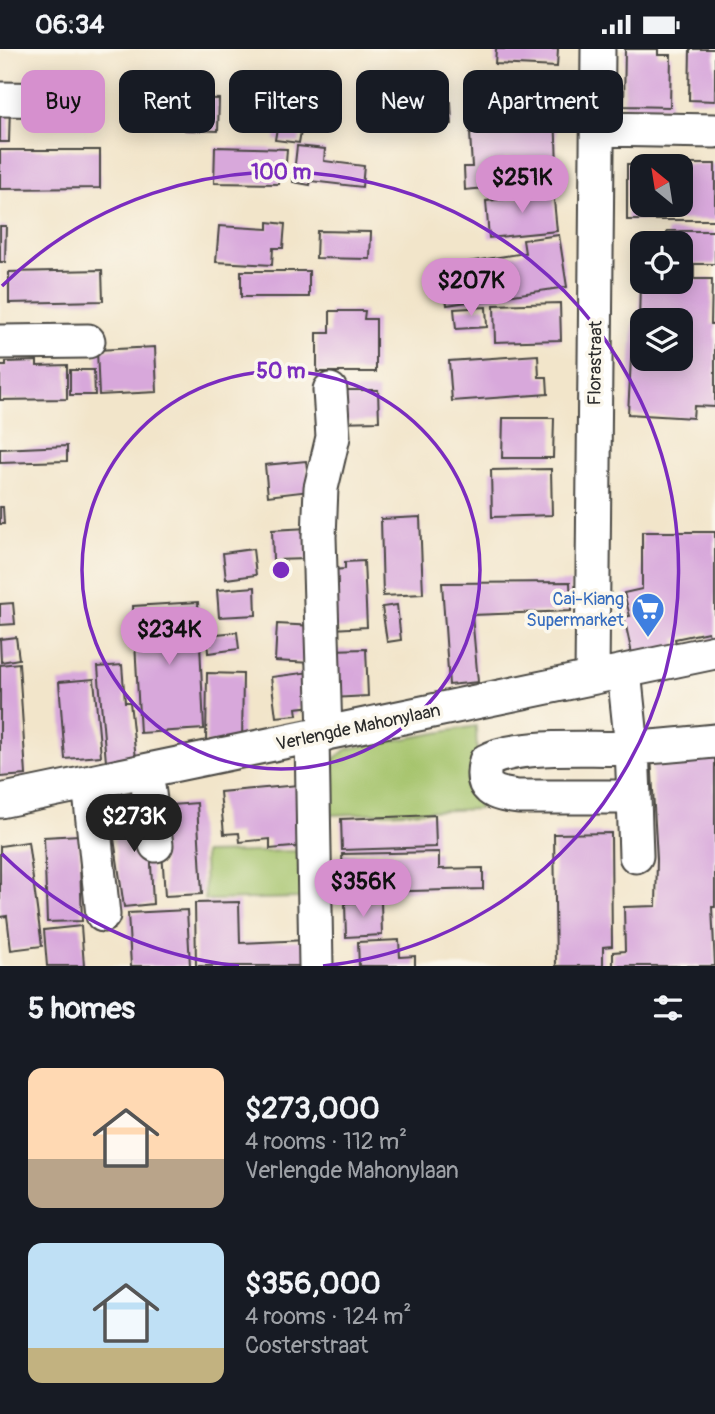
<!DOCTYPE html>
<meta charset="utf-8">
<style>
:root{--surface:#171b24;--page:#20242c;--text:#f1f3f6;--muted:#9ea1a6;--accent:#d690ce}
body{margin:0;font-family:Pangolin,sans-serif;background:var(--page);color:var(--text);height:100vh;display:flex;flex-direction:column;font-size:26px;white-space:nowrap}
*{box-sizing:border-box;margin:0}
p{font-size:23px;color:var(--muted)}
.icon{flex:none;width:38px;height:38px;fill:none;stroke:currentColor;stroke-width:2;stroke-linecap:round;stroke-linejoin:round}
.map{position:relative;height:917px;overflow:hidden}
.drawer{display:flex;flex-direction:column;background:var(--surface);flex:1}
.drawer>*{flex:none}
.top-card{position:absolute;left:21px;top:21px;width:674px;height:63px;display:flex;gap:14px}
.needle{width:46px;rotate:330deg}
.fabs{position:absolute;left:630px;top:105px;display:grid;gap:14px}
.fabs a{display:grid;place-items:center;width:63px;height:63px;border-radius:14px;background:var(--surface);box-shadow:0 4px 18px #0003;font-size:35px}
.price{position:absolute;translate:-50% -60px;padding:0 16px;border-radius:24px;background:var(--accent);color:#111;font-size:23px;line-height:46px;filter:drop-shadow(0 2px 4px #0008)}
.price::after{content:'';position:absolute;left:50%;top:42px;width:21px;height:16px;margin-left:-10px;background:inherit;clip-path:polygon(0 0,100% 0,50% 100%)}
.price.on{background:#222;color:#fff}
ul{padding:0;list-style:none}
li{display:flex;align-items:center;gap:21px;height:175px;padding:0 28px}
li span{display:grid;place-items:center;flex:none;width:196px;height:140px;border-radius:14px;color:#555}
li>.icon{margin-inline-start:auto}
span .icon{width:84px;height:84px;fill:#fffc;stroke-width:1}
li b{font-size:30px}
h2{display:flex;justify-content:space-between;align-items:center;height:84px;padding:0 28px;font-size:30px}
.chip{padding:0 24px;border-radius:14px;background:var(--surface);box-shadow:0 4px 18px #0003;font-size:24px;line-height:63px}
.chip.on{background:var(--accent);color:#111}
.status{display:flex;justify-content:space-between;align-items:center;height:49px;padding:0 35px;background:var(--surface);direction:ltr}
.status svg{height:19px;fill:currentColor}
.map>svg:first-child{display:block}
.green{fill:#a4c36a;stroke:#68774a;stroke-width:2}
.building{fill:#d8a8db;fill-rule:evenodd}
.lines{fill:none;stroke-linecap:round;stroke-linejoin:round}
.minor-casing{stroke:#494743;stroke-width:37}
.minor{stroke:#fff;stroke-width:33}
.ring{fill:none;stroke:#7b2cbf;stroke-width:3.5}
.labels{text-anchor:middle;stroke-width:7;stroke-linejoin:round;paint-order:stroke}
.street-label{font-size:18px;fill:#2b2b2b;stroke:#fbf7ec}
.shop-label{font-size:18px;fill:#366cbe;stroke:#fbf7ec;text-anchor:end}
.centre{fill:#7b2cbf;stroke:#fbf7ec;stroke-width:3.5}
.ring-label{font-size:21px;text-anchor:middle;font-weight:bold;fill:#7b2cbf;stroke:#fbf7ec;stroke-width:7;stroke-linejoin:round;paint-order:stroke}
</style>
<div class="status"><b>06:34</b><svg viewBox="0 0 49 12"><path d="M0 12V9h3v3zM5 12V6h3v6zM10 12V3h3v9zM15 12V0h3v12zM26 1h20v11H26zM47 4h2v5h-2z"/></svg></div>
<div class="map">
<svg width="715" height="917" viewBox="0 0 715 917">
<rect width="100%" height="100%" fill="#fbf7ec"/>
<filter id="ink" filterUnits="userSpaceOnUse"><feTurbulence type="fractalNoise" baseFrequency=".0143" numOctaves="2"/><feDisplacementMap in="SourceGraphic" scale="14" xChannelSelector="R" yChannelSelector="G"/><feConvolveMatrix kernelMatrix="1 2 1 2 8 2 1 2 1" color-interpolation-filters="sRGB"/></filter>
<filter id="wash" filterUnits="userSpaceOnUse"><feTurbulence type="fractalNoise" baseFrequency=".00686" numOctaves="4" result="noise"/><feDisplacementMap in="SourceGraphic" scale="28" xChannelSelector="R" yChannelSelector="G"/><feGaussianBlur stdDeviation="1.57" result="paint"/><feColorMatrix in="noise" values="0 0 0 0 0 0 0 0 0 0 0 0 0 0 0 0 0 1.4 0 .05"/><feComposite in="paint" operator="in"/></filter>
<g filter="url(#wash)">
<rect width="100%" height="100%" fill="#f2e5ca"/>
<path class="green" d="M476 677 479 760 330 766V719L335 709 347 700Z
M302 802V849L205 851 204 804Z"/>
<g id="blocks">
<path class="building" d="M496 0H558L557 18 495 15Z
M625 0H658V6H671L670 58 624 57Z
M690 0H715V52L689 51Z
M187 49 219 50 218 82 185 81Z
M451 53 452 75 427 76 426 54Z
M236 55 250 56 249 70 235 69Z
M0 57H10L9 93H0Z
M280 61 304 65 299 94 275 91Z
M555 63 557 117 528 119 527 113 511 114 510 109H505V115L485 117 486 139 465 141 464 118H472L470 84 497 82V67Z
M297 97 325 100 324 112 364 117 362 138 311 132 310 136 293 133Z
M215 98 287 100 286 114H279V135L214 134Z
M0 101H100V139L0 140Z
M627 115H642V156H681V115H715V171H627Z
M553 141 557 182 489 189 486 152 526 148 525 144Z
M268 173 285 175 283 199H273L272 216 216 213 219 177 268 180Z
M0 177H6L5 213H0Z
M317 182 371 183 370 210 316 209Z
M667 182H715V215H694V230H712L711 275H715V358L694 357 693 369 628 365 633 273 639 274 640 233H681V194H667ZM642 271H681V310H642Z
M559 186 567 238 447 256 442 217 525 204 523 191Z
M102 221 103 252 9 254V223Z
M241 222H309V248H241Z
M560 254 561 291 495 293 494 256Z
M486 258 487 278 456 280 454 260Z
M330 262H365L364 270H376V323H317V284H330Z
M155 298 157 343 99 346 97 301Z
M538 306 539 328H547L548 345 452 352 449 312Z
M37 312V317L67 316V350L0 351V317H6V313Z
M70 321H94L95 346H70Z
M338 341H378L379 372 338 373Z
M503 369H554L553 409H502Z
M67 397V412L0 414V400Z
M306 412 310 442 268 447 265 416Z
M551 420 552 466 492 468 491 421Z
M0 458H3L4 475H0Z
M420 468 423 545 383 547 381 470Z
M308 479V510L273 511 272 481Z
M642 483H715V591L710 592 708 583 675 590 677 598 632 605 624 568 630 567 624 544 642 540Z
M253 500 256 526 226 530 223 504Z
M364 512 367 578 333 580 331 521 345 520V513Z
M570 533 571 562 472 566 478 633 449 636 442 534Z
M255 538 256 566 219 568 217 541Z
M198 553 204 680 140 684 133 557Z
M13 554 15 575 0 576V555Z
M397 556 401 591 387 593 382 558Z
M277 575 314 577 312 614 275 612Z
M237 583 239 600 208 604 207 586Z
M16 588 19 610 1 613 0 590Z
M366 600 368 647 332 649 330 601Z
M19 614 26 726 0 728V616Z
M122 616 125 653H130L136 710 106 713 98 618Z
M310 623 314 657 296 659 297 666 276 668 271 628Z
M207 624 243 625 242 695 206 694Z
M94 630 101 707 65 710 59 633Z
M715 703V858H712L715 917H613V903L625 902 624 858 656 857 657 810 651 706Z
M298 736 304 797 270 800V790L240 793 239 784 224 785 220 743Z
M197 754 202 845 165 847 159 757Z
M148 755 153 855 124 858 110 762Z
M435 766 436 798 342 801 341 770Z
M611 784 612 897 603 898V917H556L554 785Z
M79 786 82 872 47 873 44 788Z
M28 793 42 897 11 901 7 867 0 868V797Z
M439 803V820L483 819V840L375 843V824L343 825 342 805Z
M239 853 240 894 307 891 308 917H196L195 854Z
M381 853 382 886 346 888 345 854Z
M187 861 190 917H131L128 864Z
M81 877 84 917H47L44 881Z
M399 891 400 908 415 907V917H359L358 893Z"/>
</g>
</g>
<g filter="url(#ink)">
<use href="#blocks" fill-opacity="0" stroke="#494743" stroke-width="2"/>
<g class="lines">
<defs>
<path id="minor" d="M0 50 65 51
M598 80 715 82
M0 293 88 292
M624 622 632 699 634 748H518C494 745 478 741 486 712 518 694 590 701 629 699 658 698 686 695 715 692
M592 628 598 0
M325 685 319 488 321 439 333 388 330 341
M312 688 316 917
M146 722 156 796
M89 734 103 866
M634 748 636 807
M0 752 715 603"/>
</defs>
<use href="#minor" class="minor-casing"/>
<use href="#minor" class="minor"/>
</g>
</g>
<g class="ring">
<circle cx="281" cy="521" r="199"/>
<path d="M239 917A398 398 0 0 1 2 805M2 237A398 398 0 1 1 323 917"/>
</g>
<defs>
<symbol id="supermarket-pin" viewBox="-11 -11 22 30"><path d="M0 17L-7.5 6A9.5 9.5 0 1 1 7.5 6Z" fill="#3f7fe0" stroke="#fbf7ec"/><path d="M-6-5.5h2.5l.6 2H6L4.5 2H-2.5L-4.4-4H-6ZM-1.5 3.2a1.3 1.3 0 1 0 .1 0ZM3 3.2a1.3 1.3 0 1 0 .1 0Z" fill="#fff"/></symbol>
</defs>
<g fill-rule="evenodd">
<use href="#supermarket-pin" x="629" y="541" width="38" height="52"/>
</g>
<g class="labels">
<g class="street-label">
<text transform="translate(595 314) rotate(-89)" y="6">Florastraat</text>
<text transform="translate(358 678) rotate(-12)" y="6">Verlengde Mahonylaan</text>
</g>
<g class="shop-label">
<text x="624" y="556">Cai-Kiang<tspan x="624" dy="21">Supermarket</tspan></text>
</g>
</g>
<circle cx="281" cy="521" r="10" class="centre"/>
<g class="ring-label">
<text x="281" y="130">100 m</text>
<text x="281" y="329">50 m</text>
</g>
</svg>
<div class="fabs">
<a><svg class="needle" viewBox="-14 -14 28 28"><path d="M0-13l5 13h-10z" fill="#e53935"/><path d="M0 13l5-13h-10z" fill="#9ea1a6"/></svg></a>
<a><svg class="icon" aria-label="locate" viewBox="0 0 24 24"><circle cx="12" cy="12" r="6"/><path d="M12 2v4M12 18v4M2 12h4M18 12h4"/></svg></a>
<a><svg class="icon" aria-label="layers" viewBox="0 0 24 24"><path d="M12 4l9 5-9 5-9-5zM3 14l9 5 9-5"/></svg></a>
</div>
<b class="price" style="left:522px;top:166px">$251K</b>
<b class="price" style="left:471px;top:269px">$207K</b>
<b class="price" style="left:169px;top:618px">$234K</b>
<b class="price on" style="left:134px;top:805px">$273K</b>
<b class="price" style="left:363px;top:870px">$356K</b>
<div class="top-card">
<a class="chip on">Buy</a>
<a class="chip">Rent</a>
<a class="chip">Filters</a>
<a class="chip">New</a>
<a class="chip">Apartment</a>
</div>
</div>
<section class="drawer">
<h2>5 homes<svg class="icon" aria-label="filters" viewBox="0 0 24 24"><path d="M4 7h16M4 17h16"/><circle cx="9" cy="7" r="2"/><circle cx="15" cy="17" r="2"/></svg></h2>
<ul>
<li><span style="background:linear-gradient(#ffd9b3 65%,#b9a48a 0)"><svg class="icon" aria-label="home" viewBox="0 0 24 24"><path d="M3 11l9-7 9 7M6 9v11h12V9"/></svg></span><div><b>$273,000</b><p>4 rooms · 112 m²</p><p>Verlengde Mahonylaan</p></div></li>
<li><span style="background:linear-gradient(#bfe0f5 75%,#c2b280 0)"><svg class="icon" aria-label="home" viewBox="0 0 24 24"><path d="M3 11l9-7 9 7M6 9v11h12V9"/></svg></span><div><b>$356,000</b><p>4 rooms · 124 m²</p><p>Costerstraat</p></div></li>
</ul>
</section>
